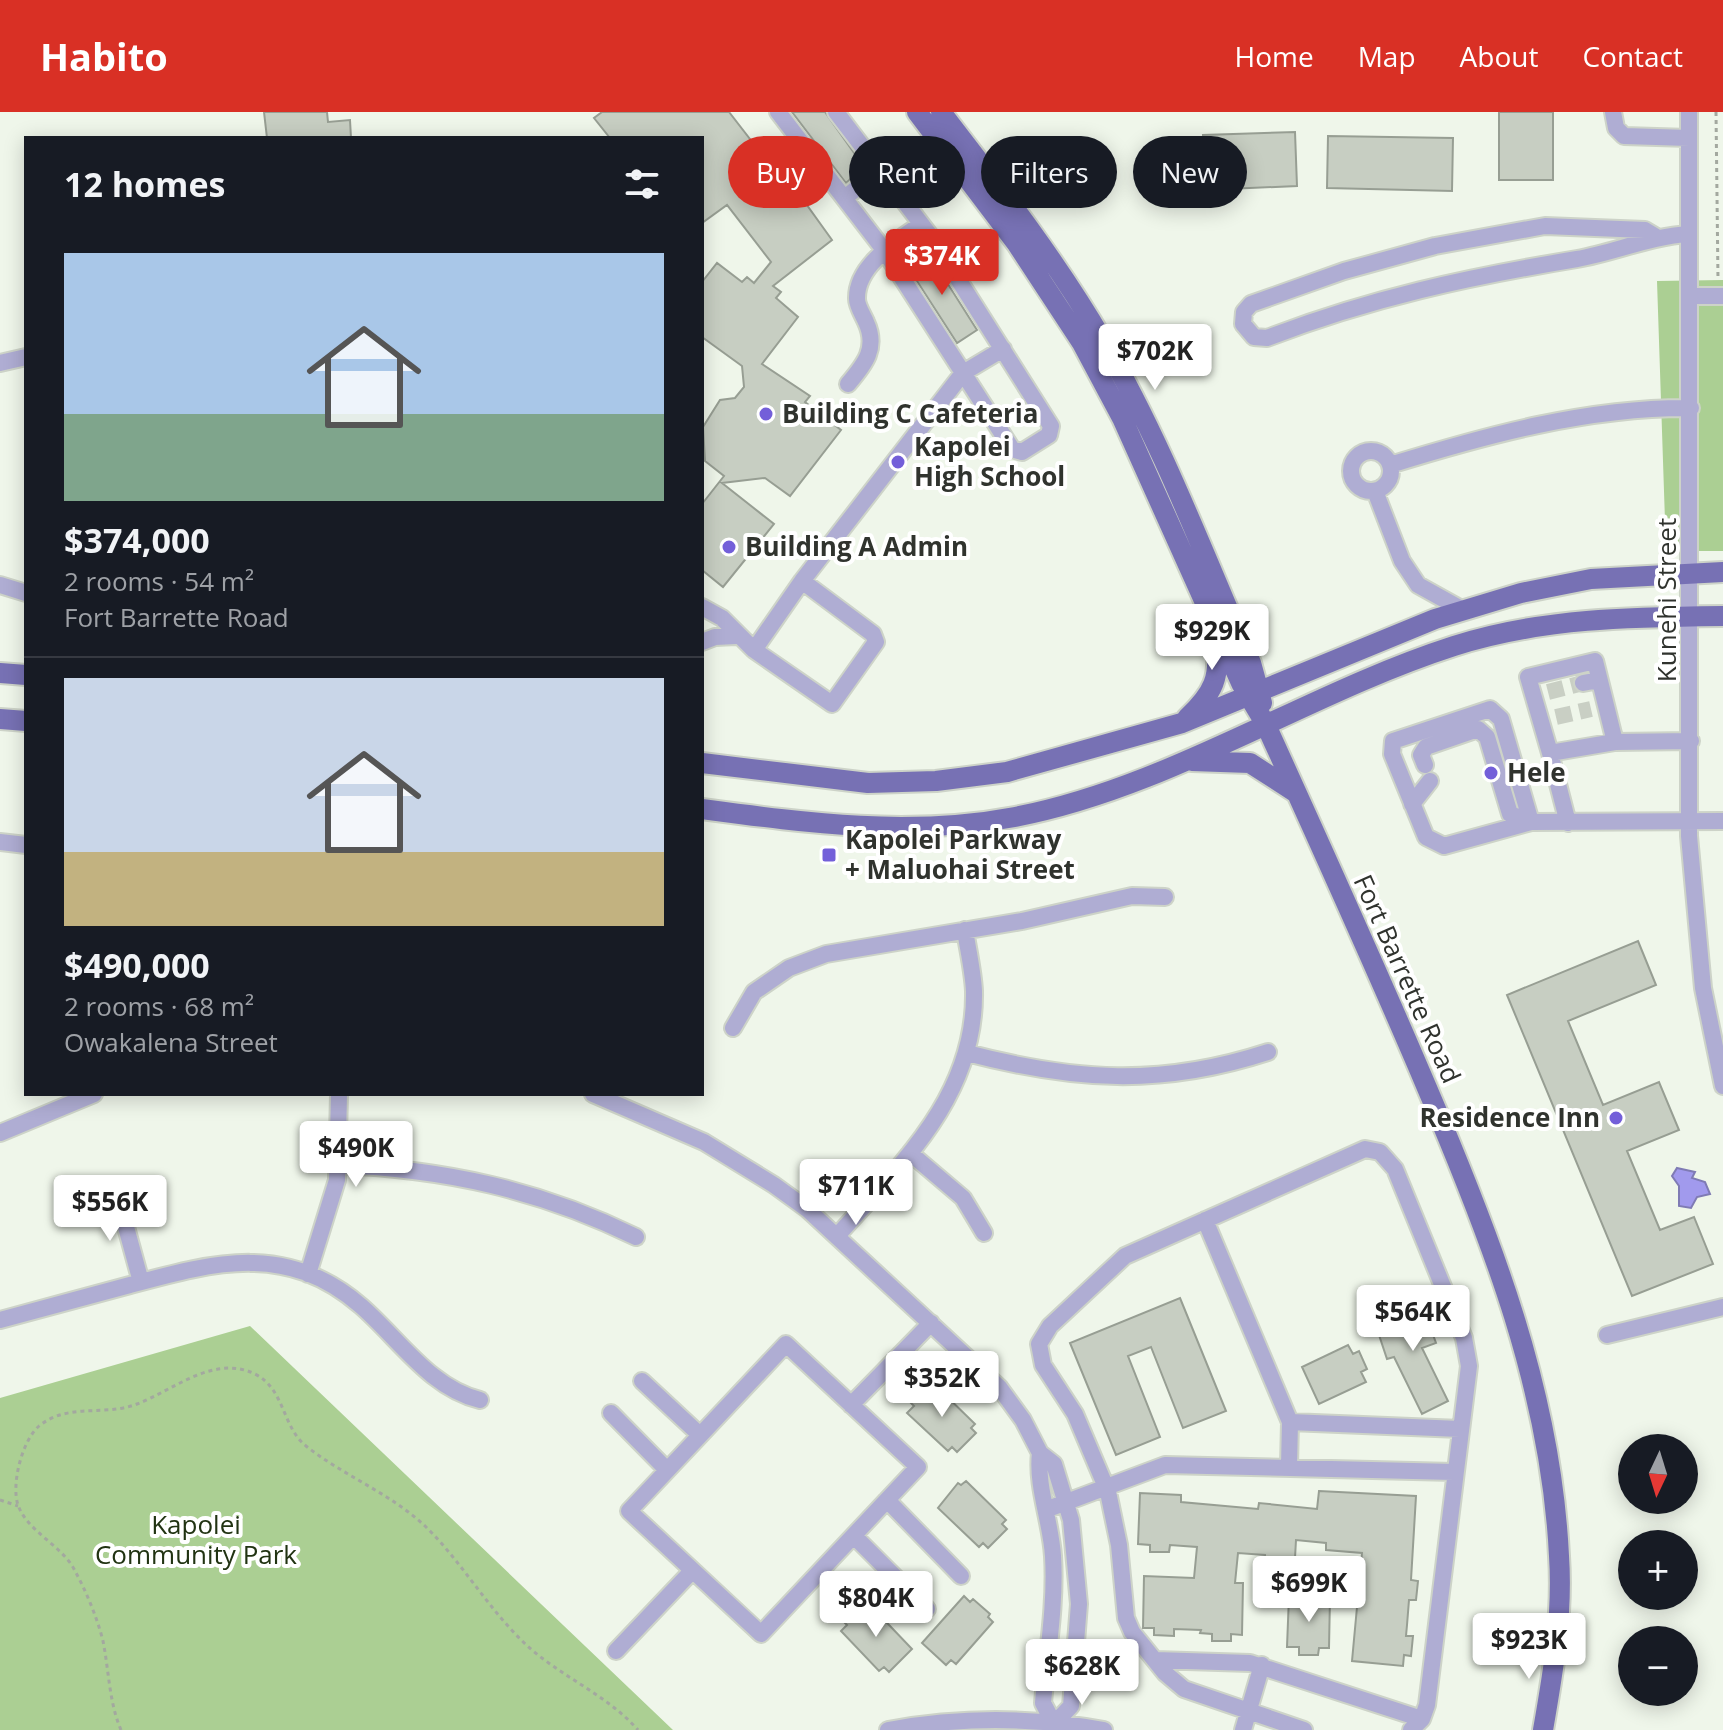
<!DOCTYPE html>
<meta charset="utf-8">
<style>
:root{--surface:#171b24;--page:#20242c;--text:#f1f3f6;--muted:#9ea1a6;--line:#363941;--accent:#d93025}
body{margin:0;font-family:"Open Sans",sans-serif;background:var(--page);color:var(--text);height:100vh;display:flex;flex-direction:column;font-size:30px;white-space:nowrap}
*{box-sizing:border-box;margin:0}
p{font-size:26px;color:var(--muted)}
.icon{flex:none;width:44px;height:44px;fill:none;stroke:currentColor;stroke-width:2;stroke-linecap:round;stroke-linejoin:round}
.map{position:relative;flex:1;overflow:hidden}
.panel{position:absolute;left:24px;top:24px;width:680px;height:960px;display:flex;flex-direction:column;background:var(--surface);border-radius:0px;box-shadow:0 4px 20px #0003}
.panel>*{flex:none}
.guide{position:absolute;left:728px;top:24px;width:760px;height:72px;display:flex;gap:16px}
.needle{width:52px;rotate:184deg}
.buttons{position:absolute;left:1618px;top:1322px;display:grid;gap:16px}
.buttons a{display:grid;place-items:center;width:80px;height:80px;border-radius:50%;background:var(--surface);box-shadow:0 4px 20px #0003;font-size:40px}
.price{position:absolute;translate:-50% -68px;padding:0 18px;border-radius:8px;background:#fff;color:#222;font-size:26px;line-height:52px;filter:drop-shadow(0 2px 4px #0008)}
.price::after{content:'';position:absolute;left:50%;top:48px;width:24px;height:18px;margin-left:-12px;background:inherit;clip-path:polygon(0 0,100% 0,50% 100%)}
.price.selected{background:var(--accent);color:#fff}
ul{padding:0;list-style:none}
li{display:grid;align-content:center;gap:16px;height:424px;padding:0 40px}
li+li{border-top:2px solid var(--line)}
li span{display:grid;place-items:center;height:248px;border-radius:0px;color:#555}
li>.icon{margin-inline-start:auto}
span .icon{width:144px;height:144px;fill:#fffc;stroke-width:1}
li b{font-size:34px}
h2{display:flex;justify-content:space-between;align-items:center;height:96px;padding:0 40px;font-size:34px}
.chip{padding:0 28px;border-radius:36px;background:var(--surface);box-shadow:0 4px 20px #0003;font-size:28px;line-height:72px}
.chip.selected{background:var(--accent);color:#fff}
header{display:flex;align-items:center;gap:48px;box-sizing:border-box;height:112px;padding:0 40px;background:var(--accent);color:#fff}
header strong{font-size:38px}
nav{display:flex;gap:44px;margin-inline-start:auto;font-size:28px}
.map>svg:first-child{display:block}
.green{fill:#abcf93}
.water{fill:#a19aed;stroke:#7f7bb4;stroke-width:2}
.building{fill:#c7cec2;stroke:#979e93;stroke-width:2}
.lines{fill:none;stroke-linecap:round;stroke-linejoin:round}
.minor-tunnel{stroke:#c9cfc4;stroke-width:16;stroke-dasharray:16 8;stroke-linecap:butt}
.minor-casing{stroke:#cdd3c8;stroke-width:20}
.major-casing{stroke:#cdd3c8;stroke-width:24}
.path{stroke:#a3a89f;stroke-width:3;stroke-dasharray:4 4;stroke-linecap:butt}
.minor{stroke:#afadd3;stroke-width:16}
.major{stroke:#7771b4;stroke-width:20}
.poi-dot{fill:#735fd9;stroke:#fff;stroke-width:3}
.labels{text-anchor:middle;stroke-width:8;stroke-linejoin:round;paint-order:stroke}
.poi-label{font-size:26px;font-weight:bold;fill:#30332e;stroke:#fff;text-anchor:start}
.street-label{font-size:26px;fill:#30332e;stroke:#fff}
.park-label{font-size:26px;fill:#213312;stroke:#fff}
</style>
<header>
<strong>Habito</strong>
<nav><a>Home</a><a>Map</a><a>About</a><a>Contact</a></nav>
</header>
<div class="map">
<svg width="1723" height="1618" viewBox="0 0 1723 1618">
<rect width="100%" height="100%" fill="#eff6ea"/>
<path class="green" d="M1723 168V439H1666L1657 169Z
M250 1214 673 1618H0V1286Z"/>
<path class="water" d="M1677 1056 1695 1060 1692 1066 1705 1070 1710 1082 1697 1085 1691 1096 1679 1094V1074L1672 1064Z"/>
<path class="building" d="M264 0H327L328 10 350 8 351 26H267Z
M602 0H729L760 40 736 58 763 92 791 71 832 128 773 174 781 180 776 186 798 205 762 252 810 284 805 290 841 318 790 384 765 366 722 371 774 412 723 475 702 458V392L724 364 705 349 703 315 720 288 735 286 744 275 742 254 702 225V170L717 151 742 170 747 165 754 171 771 150 727 93 702 111V26H610L594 6Z
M792 0H825L864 55 846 71Z
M1499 0H1553V68H1499Z
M1295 20 1297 74 1205 78 1203 23Z
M1328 24 1453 26 1452 79 1327 76Z
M927 139 977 218 957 231 906 152Z
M1638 829 1656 873 1568 909 1603 993 1659 970 1679 1018 1627 1039 1660 1118 1694 1105 1713 1152 1632 1184 1507 883Z
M1180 1186 1226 1299 1183 1316 1151 1235 1128 1244 1160 1325 1116 1343 1070 1231Z
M1423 1192 1426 1202 1433 1199 1439 1218 1432 1220 1436 1231 1422 1236 1448 1289 1422 1302 1394 1245 1387 1247 1374 1208Z
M1348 1233 1353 1242 1359 1239 1367 1257 1361 1260 1366 1270 1319 1292 1302 1255Z
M935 1273 975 1312 971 1316 976 1321 957 1340 952 1335 948 1339 907 1301 914 1294 911 1291 927 1275 930 1278Z
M966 1369 1006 1408 1002 1412 1007 1417 988 1436 983 1431 979 1435 938 1396 958 1371 961 1373Z
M1319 1379 1416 1384 1411 1468 1418 1469 1416 1488H1409L1407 1513 1406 1524H1413L1411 1544 1404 1543 1403 1554 1352 1549 1362 1441 1326 1438V1431L1296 1428 1295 1446 1285 1445 1284 1452 1265 1450V1443L1238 1441 1235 1471H1243L1242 1523 1231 1522V1529H1212V1522L1200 1521 1201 1518 1174 1517V1524L1154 1523V1516H1143L1144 1464 1194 1466 1197 1435 1170 1433 1169 1440H1150V1433L1138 1432 1140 1381 1181 1383V1390L1258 1397 1259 1391 1317 1397Z
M964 1484 970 1490 973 1487 990 1502 988 1505 993 1510 956 1552 951 1548 946 1553 922 1531Z
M1289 1484 1330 1485 1329 1536H1319L1318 1543H1299V1535H1287Z
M869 1492 912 1537 889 1560 884 1555 879 1559 841 1519 847 1513 844 1510 861 1494 864 1497Z"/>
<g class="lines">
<path class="minor-tunnel" d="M1548 580 1583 571
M1556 605 1591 597"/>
<defs>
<path id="minor" d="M778 0 884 138 1012 337 1022 340 1049 323 1051 314 932 126 836 0
M1613 0 1616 16 1624 24 1689 26
M1689 0V724L1703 876 1723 974
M845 86 878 58
M1655 124 1645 118 1545 114 1435 134 1344 159 1251 192 1244 200 1243 212 1254 225 1267 226C1371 186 1468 165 1577 147 1616 140 1651 124 1689 122
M1690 184H1723
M0 251 26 245
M848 272C865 252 878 236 866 210 863 203 857 194 857 187 856 153 897 129 921 112
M1351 359a20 20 0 1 1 40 0a20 20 0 1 1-40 0Z
M1390 353C1487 323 1589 295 1691 296
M1375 379 1402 449 1418 473 1463 498
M0 473 26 481
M702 495 722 506 754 538 832 592 876 530 873 522 802 469
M702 530 715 525 736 524
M754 538 802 469 963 261 1003 237
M1583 571 1599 568
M1550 641 1528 565 1595 549 1615 630
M1425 653 1421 643 1426 635 1478 617 1487 625 1510 702 1531 710
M1412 692 1430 669
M1531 710 1501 607 1490 597 1393 629 1392 642 1426 725 1444 734 1531 710 1723 709
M1568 711 1550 641 1615 630 1691 629
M0 730 26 733
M733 916 754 880 789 856 826 842 1022 809 1132 784 1165 785
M967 941C1074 969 1161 975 1268 940
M593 982 704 1030 774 1073 807 1097 999 1275 1023 1308 1040 1341 1054 1352 1071 1408 1079 1492 1071 1594 1054 1612
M0 1021 94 982
M910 1041 963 1086 984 1121
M338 1053C445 1057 540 1078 636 1125
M117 1082 141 1170
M1205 1108 1290 1310 1460 1317
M837 1124C901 1052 976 984 974 879 973 859 968 838 965 818
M308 1162 337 1068 339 982
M0 1208C43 1196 87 1185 130 1173 215 1150 287 1130 361 1194 399 1227 430 1276 480 1288
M1607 1223 1723 1195
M786 1232 918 1355 761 1522 629 1399Z
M642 1269 700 1323
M851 1293 931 1211
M611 1301 667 1358
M1040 1341C1036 1374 1051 1410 1053 1444 1056 1493 1047 1543 1043 1591L1054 1612
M1289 1354 1290 1310
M887 1388 961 1464
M1048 1397 1165 1353 1454 1360
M854 1424 927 1497
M616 1539 692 1459
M1155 1548 1250 1551 1422 1607
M888 1618C958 1605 1033 1605 1104 1618
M1243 1618 1262 1553
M1304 1618 1184 1577 1165 1561 1132 1520 1126 1506 1119 1433 1108 1380 1075 1302 1043 1253 1039 1232 1050 1214 1125 1144 1365 1037 1380 1040 1395 1057 1464 1226 1469 1254 1427 1593 1422 1607 1411 1618"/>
<path id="major" d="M917 0 1017 132 1082 231 1122 306 1241 571 1265 611C1320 732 1375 853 1427 976 1491 1126 1551 1279 1559 1444 1563 1503 1553 1561 1543 1618
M941 0C998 74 1056 148 1103 229 1162 331 1204 443 1251 551L1262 591
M0 561 26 563
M1187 606C1213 582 1222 564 1215 529
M0 607 26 609
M1192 649 1250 651 1295 680
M702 651 868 671 936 669 1007 660 1182 611 1435 507 1521 481 1591 467 1723 460
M702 697C807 711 909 725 1015 705 1170 675 1305 582 1454 534 1541 506 1632 505 1723 504"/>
</defs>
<use href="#minor" class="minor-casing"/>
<use href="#major" class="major-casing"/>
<path class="path" d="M1716 0 1718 168
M0 1388 18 1394
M121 1618C109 1590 109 1559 103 1529 97 1505 86 1479 74 1457 61 1433 27 1419 18 1393 11 1372 22 1329 39 1314 69 1290 104 1305 137 1292 174 1278 214 1242 255 1262 285 1277 282 1315 306 1334 345 1365 395 1383 430 1419 467 1457 492 1503 532 1538 566 1567 608 1584 638 1618"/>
<use href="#minor" class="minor"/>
<use href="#major" class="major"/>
</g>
<g class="poi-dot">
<circle cx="766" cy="302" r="8"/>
<circle cx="898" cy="350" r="8"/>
<circle cx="729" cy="435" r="8"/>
<circle cx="1491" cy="661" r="8"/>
<rect x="821" y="735" width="16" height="16" rx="4"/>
<circle cx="1616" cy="1006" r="8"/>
</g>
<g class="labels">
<g class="poi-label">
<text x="782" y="311">Building C Cafeteria</text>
<text x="914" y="344">Kapolei<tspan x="914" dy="30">High School</tspan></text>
<text x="745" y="444">Building A Admin</text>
<text x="1507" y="670">Hele</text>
<text x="845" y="737">Kapolei Parkway<tspan x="845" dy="30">+ Maluohai Street</tspan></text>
<text x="1600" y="1015" text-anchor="end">Residence Inn</text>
</g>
<g class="street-label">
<text transform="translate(1667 488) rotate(-90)" y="9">Kunehi Street</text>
<text transform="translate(1407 867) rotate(66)" y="9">Fort Barrette Road</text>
</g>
<g class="park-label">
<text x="196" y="1422">Kapolei<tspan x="196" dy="30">Community Park</tspan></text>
</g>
</g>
</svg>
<div class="buttons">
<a><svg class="needle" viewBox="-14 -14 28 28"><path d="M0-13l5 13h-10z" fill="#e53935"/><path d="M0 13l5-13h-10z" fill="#9ea1a6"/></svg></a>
<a>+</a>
<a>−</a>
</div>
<b class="price selected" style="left:942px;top:185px">$374K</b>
<b class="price" style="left:1155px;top:280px">$702K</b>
<b class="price" style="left:1212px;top:560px">$929K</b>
<b class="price" style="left:356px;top:1077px">$490K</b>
<b class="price" style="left:856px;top:1115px">$711K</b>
<b class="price" style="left:110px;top:1131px">$556K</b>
<b class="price" style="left:1413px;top:1241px">$564K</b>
<b class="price" style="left:942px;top:1307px">$352K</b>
<b class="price" style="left:1309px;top:1512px">$699K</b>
<b class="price" style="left:876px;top:1527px">$804K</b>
<b class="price" style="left:1529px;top:1569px">$923K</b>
<b class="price" style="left:1082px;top:1595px">$628K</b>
<div class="guide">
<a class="chip selected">Buy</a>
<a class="chip">Rent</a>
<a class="chip">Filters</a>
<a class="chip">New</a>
</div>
<section class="panel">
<h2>12 homes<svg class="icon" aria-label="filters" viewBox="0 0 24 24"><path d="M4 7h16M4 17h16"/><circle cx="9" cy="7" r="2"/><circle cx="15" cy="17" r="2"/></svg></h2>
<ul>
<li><span style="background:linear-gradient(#a9c7e8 65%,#7fa58c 0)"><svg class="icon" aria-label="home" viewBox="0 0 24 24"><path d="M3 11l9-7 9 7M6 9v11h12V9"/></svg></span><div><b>$374,000</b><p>2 rooms · 54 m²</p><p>Fort Barrette Road</p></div></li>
<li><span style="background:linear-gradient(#c9d6e8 70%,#c2b280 0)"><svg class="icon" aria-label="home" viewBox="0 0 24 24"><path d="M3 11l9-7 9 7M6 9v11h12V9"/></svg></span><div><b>$490,000</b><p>2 rooms · 68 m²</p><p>Owakalena Street</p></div></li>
</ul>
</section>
</div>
